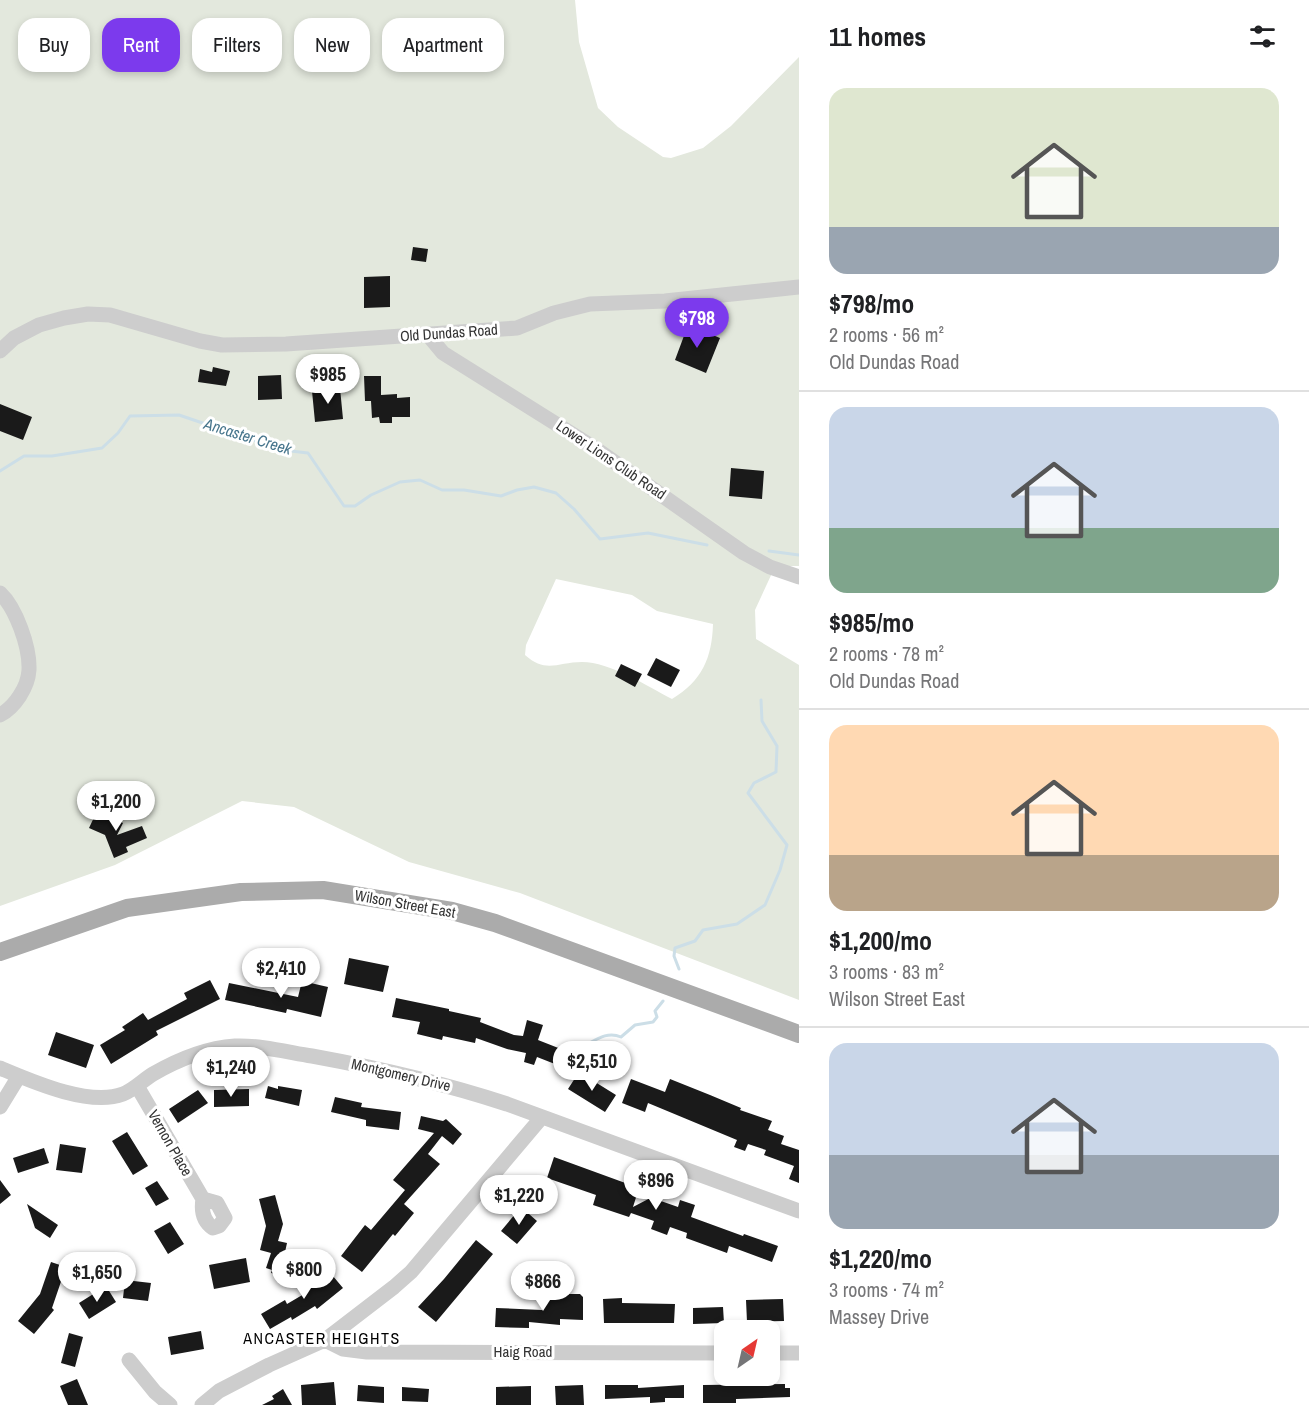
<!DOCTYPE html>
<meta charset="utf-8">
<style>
:root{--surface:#fff;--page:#f2f2f2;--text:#202124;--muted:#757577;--line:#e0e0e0;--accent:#7c3aed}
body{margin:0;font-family:"Archivo Narrow",sans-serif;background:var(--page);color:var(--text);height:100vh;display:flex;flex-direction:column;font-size:22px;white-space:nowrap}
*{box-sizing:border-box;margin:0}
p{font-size:20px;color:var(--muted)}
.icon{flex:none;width:33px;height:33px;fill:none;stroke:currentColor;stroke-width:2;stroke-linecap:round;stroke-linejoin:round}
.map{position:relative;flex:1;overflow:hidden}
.drawer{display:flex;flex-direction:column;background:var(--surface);width:510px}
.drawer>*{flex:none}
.banner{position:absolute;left:18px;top:18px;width:570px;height:54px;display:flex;gap:12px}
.needle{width:39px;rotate:34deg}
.buttons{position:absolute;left:714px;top:1320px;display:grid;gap:12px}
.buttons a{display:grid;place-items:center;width:66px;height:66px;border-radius:12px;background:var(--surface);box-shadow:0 3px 9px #0003;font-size:30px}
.price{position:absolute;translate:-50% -51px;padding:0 14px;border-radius:21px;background:#fff;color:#222;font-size:20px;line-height:39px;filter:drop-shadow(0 2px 3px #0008)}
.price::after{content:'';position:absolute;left:50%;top:36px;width:18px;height:14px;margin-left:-9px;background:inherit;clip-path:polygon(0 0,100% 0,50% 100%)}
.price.current{background:var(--accent);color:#fff}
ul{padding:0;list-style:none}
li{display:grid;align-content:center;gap:12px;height:318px;padding:0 30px}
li+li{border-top:2px solid var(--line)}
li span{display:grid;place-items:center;height:186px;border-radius:18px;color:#555}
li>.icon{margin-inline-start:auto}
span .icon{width:108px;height:108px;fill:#fffc;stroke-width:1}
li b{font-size:26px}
h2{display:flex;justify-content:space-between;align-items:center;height:72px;padding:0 30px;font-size:26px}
.pill{padding:0 21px;border-radius:18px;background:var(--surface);box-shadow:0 3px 9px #0003;font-size:21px;line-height:54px}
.pill.current{background:var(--accent);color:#fff}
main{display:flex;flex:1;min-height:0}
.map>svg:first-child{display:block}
.green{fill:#e3e8dd;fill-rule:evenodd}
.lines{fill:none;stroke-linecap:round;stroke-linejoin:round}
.stream{stroke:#ccdee7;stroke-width:3}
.building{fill:#1a1a1a}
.minor{stroke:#cdcdcd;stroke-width:15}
.major{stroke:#ababab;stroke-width:18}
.labels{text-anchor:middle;stroke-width:6;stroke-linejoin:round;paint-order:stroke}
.street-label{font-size:15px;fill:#333;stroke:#fff}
.water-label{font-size:16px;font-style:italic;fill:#48768d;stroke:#fff}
.neighbourhood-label{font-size:16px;letter-spacing:1.5px;fill:#000;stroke:#fff}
</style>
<main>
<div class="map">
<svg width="799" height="1405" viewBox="0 0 799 1405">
<rect width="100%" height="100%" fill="#fff"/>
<path class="green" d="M0 0H575L579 42 598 108 618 127 663 157 671 158 703 148 731 126 799 57V566H781L773 571 755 610 756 639 799 665V1000L520 893 409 862 294 807 242 801 115 865 0 906ZM556 579 632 595 657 611 713 624C712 658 702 681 672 699 647 686 610 662 582 662 558 662 546 674 525 655L526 645Z"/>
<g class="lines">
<path class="stream" d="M0 471 24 456H52L102 448 118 433 130 416 179 415 282 450 308 453 344 506H355L371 495 400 482 420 480 442 490H464L501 496 517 490 534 487 556 493 574 509 600 539 648 533 707 545
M769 551 799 555
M679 969 674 956 675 948 695 941 703 930 737 924 765 905 780 870 787 845 748 793 754 783 776 772 777 746 762 721 761 700
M586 1045C597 1039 608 1031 621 1037L635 1025 653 1022 657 1017 655 1011 663 1001"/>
</g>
<path class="building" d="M413 247 428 249 426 262 411 260Z
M390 276V307L364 308V277Z
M688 325 720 338 706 373 675 360Z
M213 367 230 371 226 386 198 382 200 369 212 372Z
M281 375 282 399 258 400V376Z
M364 376H381V395L397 394V398L410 397V417H392V423H380L379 417 372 418 371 401H365Z
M340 388 343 419 315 422 312 391Z
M0 404 32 417 23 440 0 431Z
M731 468 764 471 762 499 729 496Z
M656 658 680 670 671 687 647 675Z
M621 664 642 674 635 687 615 676Z
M114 810 122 814 119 821 123 823 117 835 142 826 147 838 126 847 128 852 114 858 105 835 89 828 97 811 104 814Z
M349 958 389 966 383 992 344 984Z
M210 980 220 999 156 1031 158 1035 111 1064 100 1045 125 1030 122 1027 143 1013 148 1020 187 999 184 993Z
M302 981 328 987 321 1017 287 1009 286 1013 225 1000 229 983 298 997Z
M396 998 449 1009V1011L481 1018 480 1022 514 1035 523 1036 527 1020 543 1025 538 1040 566 1051 560 1066 537 1057 534 1065 524 1062 526 1053 507 1049 476 1038 475 1043 443 1036 442 1040 417 1034 420 1022 392 1017Z
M56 1032 94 1045 86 1068 48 1055Z
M579 1072 616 1095 605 1112 568 1089Z
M631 1079 665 1092 670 1079 710 1095 741 1108 740 1110 772 1121 768 1130 784 1136 781 1144 799 1150V1183L789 1179 794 1166 764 1155 766 1150 748 1144 745 1151 734 1147 737 1140 648 1103 645 1112 622 1103Z
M268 1086 278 1089V1086L302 1090 299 1106 265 1098Z
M249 1089V1106L214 1107V1090Z
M198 1090 208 1103 178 1123 169 1109Z
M335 1097 362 1103 361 1107 401 1112 399 1130 366 1126V1120L331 1112Z
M421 1116 443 1121 446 1119 462 1134 453 1145 442 1136 428 1154 440 1164 404 1204 414 1213 395 1236 393 1234 362 1272 341 1256 365 1225 371 1230 405 1190 393 1180 434 1133 418 1129Z
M127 1132 148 1166 133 1175 112 1141Z
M60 1144 86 1148 82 1173 56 1170Z
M44 1148 49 1163 18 1173 13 1158Z
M554 1157 639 1188 633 1207 656 1195 658 1200 678 1207 680 1200 695 1205 691 1217 743 1236 744 1234 778 1246 772 1262 729 1246 727 1253 686 1238 687 1233 670 1227 667 1235 651 1229 654 1221 631 1213 629 1217 593 1205 596 1195 547 1178Z
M0 1180 11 1195 0 1204Z
M157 1181 169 1199 156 1206 145 1188Z
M275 1195 283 1224 278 1241 287 1243 280 1275 271 1273 272 1270 266 1268 271 1253 260 1250 266 1226 259 1199Z
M27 1204 58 1225 50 1238 35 1228Z
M521 1207 537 1221 517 1244 501 1231Z
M170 1222 184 1244 168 1254 154 1231Z
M476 1240 493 1254 436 1322 418 1307 444 1279Z
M246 1258 250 1282 214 1289 209 1265Z
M51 1262 66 1267 52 1308 54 1310 34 1334 18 1321 40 1294Z
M327 1269 343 1288 317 1309 315 1306 292 1320 291 1317 270 1329 261 1314 285 1300 287 1304 304 1294 301 1290Z
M125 1280 151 1283 148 1301 123 1298Z
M106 1286 116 1302 89 1319 79 1303Z
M547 1294H580L583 1297V1320L560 1319V1325L529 1322V1328L495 1327 496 1308 542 1310V1304H547Z
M622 1298V1303L675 1304 674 1323H604L603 1299Z
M783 1299 784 1321 747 1322 746 1300Z
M723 1307 724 1323 693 1324V1308Z
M201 1331 204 1349 171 1355 168 1337Z
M69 1333 83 1337 75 1367 61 1363Z
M77 1379 88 1405H68L60 1386Z
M334 1382 336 1405H302L301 1385Z
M785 1384V1388H790V1397L736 1399V1403H703V1385Z
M358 1385 384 1387V1403L357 1401Z
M583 1385 584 1405H556L555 1386Z
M605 1385H638V1388L684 1385V1398H665V1402L650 1403V1397L605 1399Z
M531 1386V1405H496V1387Z
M402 1387 429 1389 428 1402 402 1401Z
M283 1389 292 1405H262L274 1399 272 1396Z"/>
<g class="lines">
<path class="minor" d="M428 335 443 353 593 447 744 553 770 567 799 577
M0 351 14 338 39 325 64 318 88 314 110 315 200 341 222 345 286 344 517 328 554 313 590 304 665 301 799 287
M0 593C16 608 30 647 29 670 28 687 15 707 0 715
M0 1068C31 1081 89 1107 123 1094 134 1090 143 1080 153 1074 179 1059 206 1048 235 1046 260 1045 287 1052 312 1056 378 1068 443 1083 507 1104L799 1211
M137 1086 203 1199C201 1211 203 1221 213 1228L219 1226 225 1218 217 1203 203 1199
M0 1107 19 1076
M325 1340 343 1349 367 1352 724 1353
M770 1353H799
M129 1360 155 1392 170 1405
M202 1405 219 1391 269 1365 325 1340 394 1287 411 1272 542 1117"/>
<path class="major" d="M0 952 127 908 241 892 323 890 452 911 495 923 799 1034"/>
</g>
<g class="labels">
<g class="street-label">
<text transform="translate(449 333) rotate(-4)" y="5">Old Dundas Road</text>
<text transform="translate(611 460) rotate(34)" y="5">Lower Lions Club Road</text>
<text transform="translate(405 904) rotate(10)" y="5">Wilson Street East</text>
<text transform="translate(401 1075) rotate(13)" y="5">Montgomery Drive</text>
<text transform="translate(170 1143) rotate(60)" y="5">Vernon Place</text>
<text x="523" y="1357">Haig Road</text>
</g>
<g class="water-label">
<text transform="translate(248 436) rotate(17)" y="6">Ancaster Creek</text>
</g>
<g class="neighbourhood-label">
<text x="322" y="1344">ANCASTER HEIGHTS</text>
</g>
</g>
</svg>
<div class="buttons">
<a><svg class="needle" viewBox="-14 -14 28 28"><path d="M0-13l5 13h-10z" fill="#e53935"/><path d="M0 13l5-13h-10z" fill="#757577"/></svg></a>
</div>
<b class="price current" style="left:697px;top:349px">$798</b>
<b class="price" style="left:328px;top:405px">$985</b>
<b class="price" style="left:116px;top:832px">$1,200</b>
<b class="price" style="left:281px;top:999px">$2,410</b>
<b class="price" style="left:592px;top:1092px">$2,510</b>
<b class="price" style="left:231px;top:1098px">$1,240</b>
<b class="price" style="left:656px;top:1211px">$896</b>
<b class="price" style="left:519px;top:1226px">$1,220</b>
<b class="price" style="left:304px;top:1300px">$800</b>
<b class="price" style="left:97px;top:1303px">$1,650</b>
<b class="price" style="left:543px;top:1312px">$866</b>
<div class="banner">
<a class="pill">Buy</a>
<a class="pill current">Rent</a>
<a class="pill">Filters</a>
<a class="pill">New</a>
<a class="pill">Apartment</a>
</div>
</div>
<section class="drawer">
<h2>11 homes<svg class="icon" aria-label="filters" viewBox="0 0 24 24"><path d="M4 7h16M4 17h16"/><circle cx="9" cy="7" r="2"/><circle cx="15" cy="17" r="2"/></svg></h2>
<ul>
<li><span style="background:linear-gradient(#dfe7d0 75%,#9aa5b1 0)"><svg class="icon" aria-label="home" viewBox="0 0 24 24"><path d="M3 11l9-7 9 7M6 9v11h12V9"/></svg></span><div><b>$798/mo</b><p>2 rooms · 56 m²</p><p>Old Dundas Road</p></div></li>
<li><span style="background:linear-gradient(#c9d6e8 65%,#7fa58c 0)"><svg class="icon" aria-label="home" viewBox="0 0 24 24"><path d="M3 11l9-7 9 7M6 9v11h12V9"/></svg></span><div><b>$985/mo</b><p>2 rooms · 78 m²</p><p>Old Dundas Road</p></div></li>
<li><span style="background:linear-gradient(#ffd9b3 70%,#b9a48a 0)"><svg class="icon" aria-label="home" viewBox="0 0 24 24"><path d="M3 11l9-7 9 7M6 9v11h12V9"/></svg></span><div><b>$1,200/mo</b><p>3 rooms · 83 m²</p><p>Wilson Street East</p></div></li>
<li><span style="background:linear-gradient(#c9d6e8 60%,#9aa5b1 0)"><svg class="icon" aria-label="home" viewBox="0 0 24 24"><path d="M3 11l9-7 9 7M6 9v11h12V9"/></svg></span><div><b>$1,220/mo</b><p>3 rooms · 74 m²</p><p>Massey Drive</p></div></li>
</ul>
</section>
</main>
